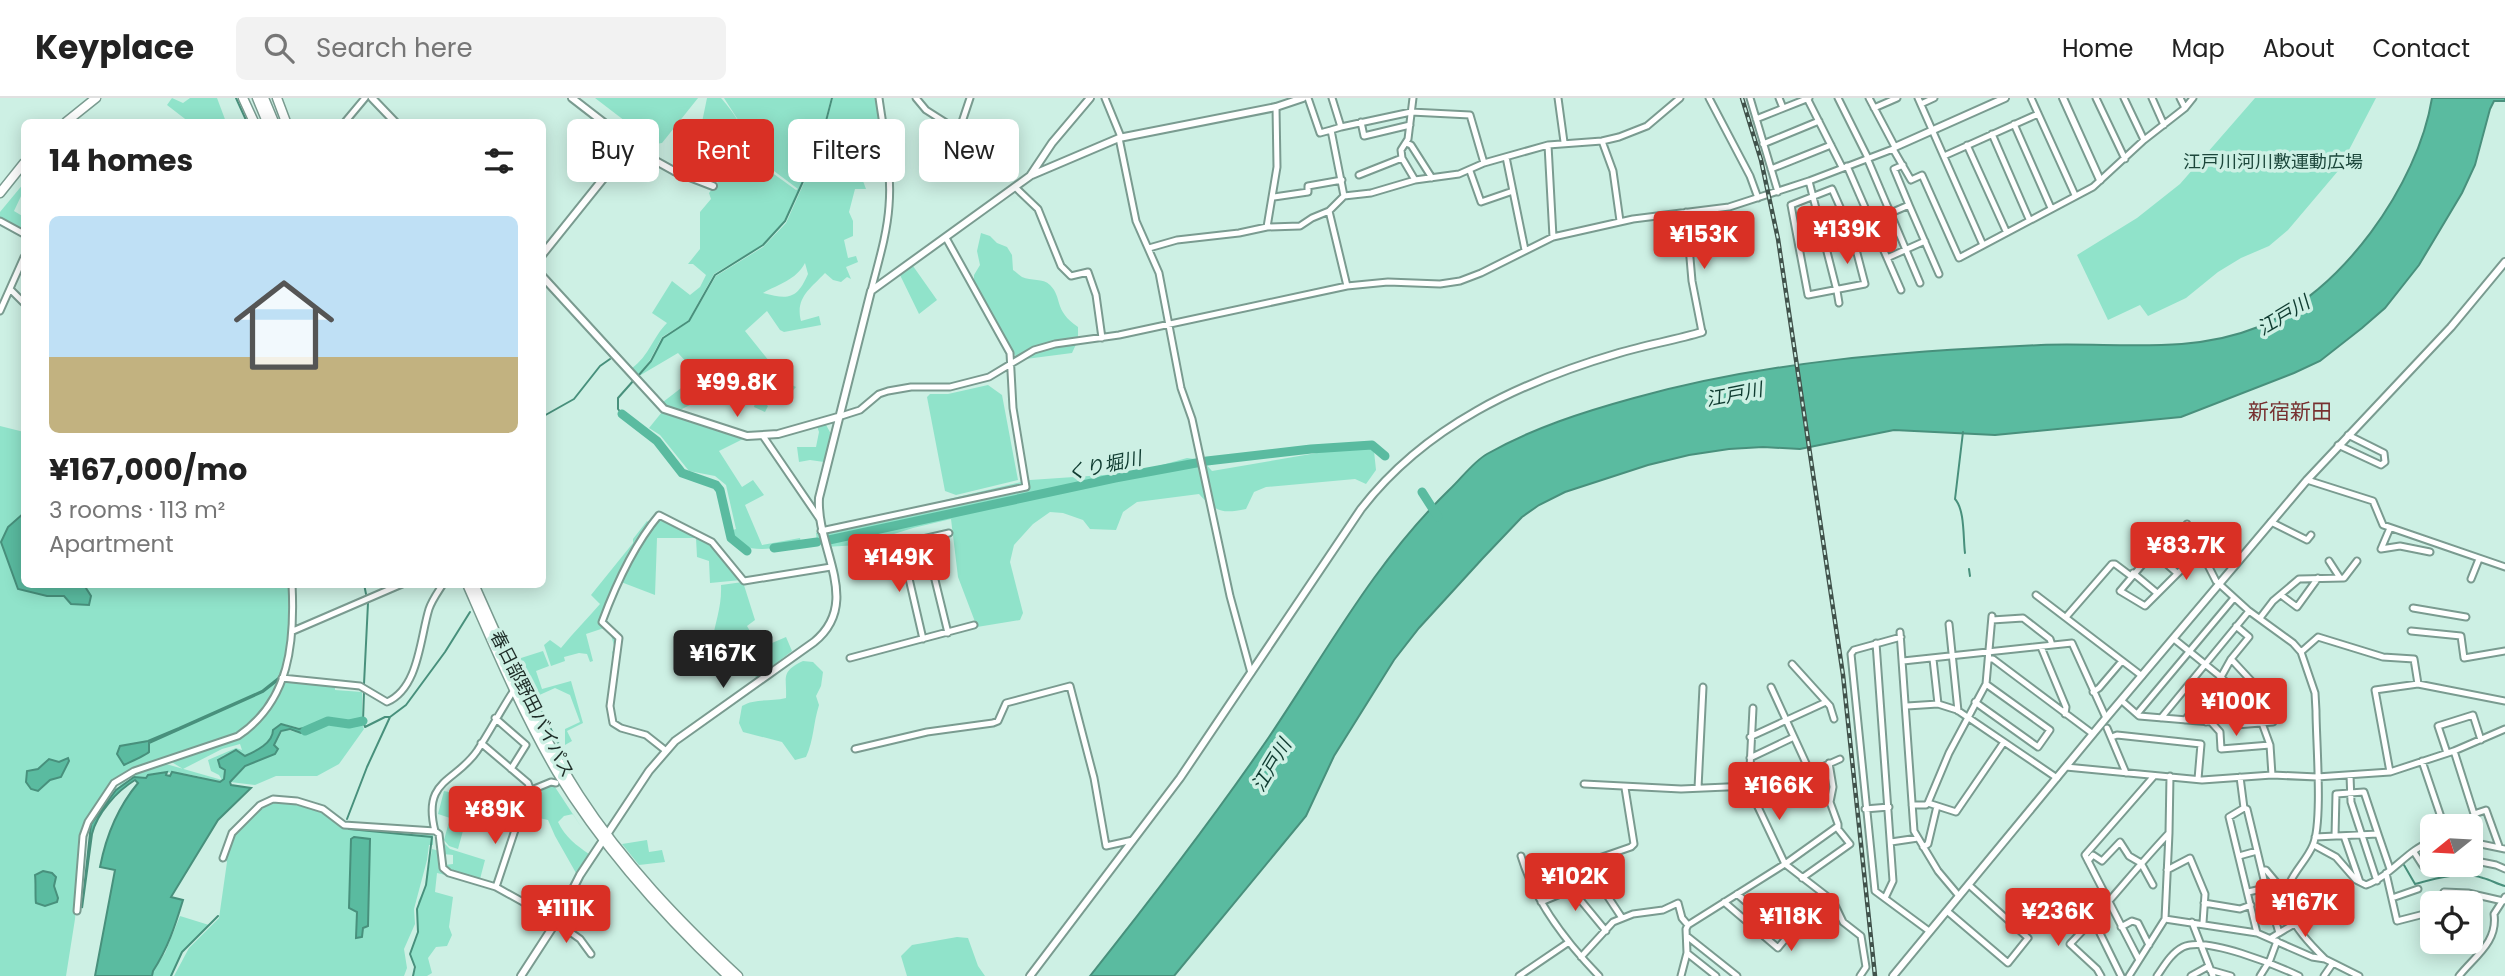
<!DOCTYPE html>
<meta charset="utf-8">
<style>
:root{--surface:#fff;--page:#f2f2f2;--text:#222;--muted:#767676;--line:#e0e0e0;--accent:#d93025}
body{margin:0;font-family:Poppins,"Noto Sans JP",sans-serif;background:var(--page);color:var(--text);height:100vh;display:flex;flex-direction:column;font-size:26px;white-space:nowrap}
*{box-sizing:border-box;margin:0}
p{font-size:23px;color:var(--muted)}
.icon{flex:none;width:38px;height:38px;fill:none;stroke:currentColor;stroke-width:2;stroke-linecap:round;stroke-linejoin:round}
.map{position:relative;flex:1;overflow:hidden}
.drawer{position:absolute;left:21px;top:21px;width:525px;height:469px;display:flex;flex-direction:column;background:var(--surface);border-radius:10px;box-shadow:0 4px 18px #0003}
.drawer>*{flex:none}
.top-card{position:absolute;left:567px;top:21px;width:665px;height:63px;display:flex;gap:14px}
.needle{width:46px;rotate:252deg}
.buttons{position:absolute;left:2420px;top:716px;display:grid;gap:14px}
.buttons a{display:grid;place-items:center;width:63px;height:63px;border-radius:10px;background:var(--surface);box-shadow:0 4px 18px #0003;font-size:35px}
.price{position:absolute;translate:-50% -60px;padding:0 16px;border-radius:7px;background:var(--accent);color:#fff;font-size:23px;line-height:46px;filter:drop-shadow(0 2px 4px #0008)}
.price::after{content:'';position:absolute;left:50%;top:42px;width:21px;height:16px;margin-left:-10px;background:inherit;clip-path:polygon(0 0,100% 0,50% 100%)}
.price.current{background:#222;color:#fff}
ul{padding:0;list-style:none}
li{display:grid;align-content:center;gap:14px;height:371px;padding:0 28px}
li span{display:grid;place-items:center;height:217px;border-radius:10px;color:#555}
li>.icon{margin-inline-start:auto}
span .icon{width:126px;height:126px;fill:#fffc;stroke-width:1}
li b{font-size:30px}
h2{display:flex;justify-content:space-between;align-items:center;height:84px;padding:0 28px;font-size:30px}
.tag{padding:0 24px;border-radius:10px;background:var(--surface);box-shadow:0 4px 18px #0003;font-size:24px;line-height:63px}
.tag.current{background:var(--accent);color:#fff}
header{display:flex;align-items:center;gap:42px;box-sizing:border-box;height:98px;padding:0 35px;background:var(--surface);border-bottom:2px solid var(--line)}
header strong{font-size:33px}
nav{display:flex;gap:38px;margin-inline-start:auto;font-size:24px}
.search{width:490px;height:63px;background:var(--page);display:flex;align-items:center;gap:18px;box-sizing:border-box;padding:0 24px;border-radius:10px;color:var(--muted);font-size:26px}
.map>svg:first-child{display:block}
.green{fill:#90e3ca;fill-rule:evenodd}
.water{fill:#5abba0;stroke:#48907c;stroke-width:2}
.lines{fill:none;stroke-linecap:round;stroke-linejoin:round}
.stream{stroke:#48907c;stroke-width:2}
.river{stroke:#5abba0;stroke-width:9}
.minor-casing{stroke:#7a9b90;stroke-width:9}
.tertiary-casing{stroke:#7a9b90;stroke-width:10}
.primary-casing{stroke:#7a9b90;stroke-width:11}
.trunk-casing{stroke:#7a9b90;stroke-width:11}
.minor{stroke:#fff;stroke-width:5}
.tertiary{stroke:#fff;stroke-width:6}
.primary{stroke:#fff;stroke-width:8}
.trunk{stroke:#fff;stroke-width:8}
.rail-casing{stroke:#40524b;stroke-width:4.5}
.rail{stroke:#cdf0e4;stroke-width:2;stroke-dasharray:5;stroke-linecap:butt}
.labels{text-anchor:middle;stroke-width:7;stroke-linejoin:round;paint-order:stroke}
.park-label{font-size:18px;fill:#1c473b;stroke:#cdf0e4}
.street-label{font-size:18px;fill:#1e2c27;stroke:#cdf0e4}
.water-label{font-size:19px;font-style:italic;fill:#103c31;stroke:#cdf0e4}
.quarter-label{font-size:21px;fill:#773030;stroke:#cdf0e4}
</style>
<header>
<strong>Keyplace</strong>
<div class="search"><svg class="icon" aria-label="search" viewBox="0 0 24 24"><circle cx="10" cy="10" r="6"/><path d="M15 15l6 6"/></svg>Search here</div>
<nav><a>Home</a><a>Map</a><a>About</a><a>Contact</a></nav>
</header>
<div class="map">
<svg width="2505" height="878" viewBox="0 0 2505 878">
<rect width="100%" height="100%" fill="#cdf0e4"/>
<path class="green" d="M172 0 183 5 190 0H217L226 24H189L167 7Z
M595 0H698L662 45 655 46Z
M707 0H721C730 10 753 39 746 54 743 61 725 74 719 81L679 66 701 29Z
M724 0H831L818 50 784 123 762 147 714 176 688 223 662 239 650 262 638 277 632 270C649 258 653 239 667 225L652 215 672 183 690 197 700 189 706 177 693 166H688L700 151V114L711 101 709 95C720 82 732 64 749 58L796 92 798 91 750 55 747 36Z
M833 0H877L886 60 869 61 863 83 866 91H855L849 114 853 123V138L844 142 848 160 856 158 858 164 846 169 851 181 847 179 841 184 833 182 825 175C810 191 795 200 801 223L819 218 821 227 784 234 780 232 767 213 745 233 786 284 796 289 788 298 776 287 762 303 768 308 765 314 754 309 755 305 733 291 718 293 678 313 665 308 663 304 698 277 678 255 639 278 652 263 663 240 689 224 716 178 763 149 786 125 820 49ZM805 165 808 176C797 201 789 202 763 195 779 186 796 182 805 165Z
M2255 0H2376L2338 73 2288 132 2269 148 2241 160 2218 174 2186 200 2148 218 2140 207 2108 222 2077 157 2137 120 2180 86Z
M24 85V97L22 96 14 113 24 119V133L0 119V114Z
M981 135 990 138 997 145 1007 149 1012 157 1013 172C1016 174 1019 177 1022 179 1031 183 1043 180 1050 187 1063 200 1053 212 1078 229V242L1072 255 1018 262 1013 254 1006 250 974 184V177L980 167 977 153Z
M913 168 937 202 919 216 900 177Z
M988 287 1002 297 1018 382 956 397 945 393 927 299 930 296H948Z
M662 314 743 341 719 353 742 389 753 382 764 397 745 407 762 447 800 440 801 445C777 449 743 461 730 433L736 431 726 387 715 378 689 373 660 337 649 330Z
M825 325 831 336 824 364 810 362 799 364 797 349H816L819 334 817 328Z
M0 328 24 334V486L291 487 289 571 285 583 335 588V592L362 594V621L352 623 328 620 303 631 284 626C276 632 275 636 269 643 262 649 254 654 245 658L236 652 223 658C225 668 228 678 220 685 196 677 172 671 148 677L146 680H130L120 688 119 685 129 678 166 666 222 682 219 677 211 673 208 662 236 650 242 652 240 646 222 651 183 671 170 663 245 635 261 622 273 605 241 634 115 682 106 692 82 732 75 821 66 878H0Z
M1369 346 1374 353 1376 372 1366 386 1355 381 1266 389 1254 394 1246 411C1222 416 1216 414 1199 396L1137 404 1123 414 1116 432 1090 431 1083 422 1063 415 1050 414 1033 426 1014 447 1010 464 1023 515 1020 522 977 529 958 479 951 421 913 430 859 447 825 449 817 443 816 435 831 428 874 423 949 401 1030 382 1133 375 1187 360 1202 362 1212 373Z
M659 419 713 446 741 482 710 485 709 463 697 459 696 440H657L655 497 621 484 643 439Z
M647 423 649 425 639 438 600 525 616 539 614 560 612 554 615 551 611 537 604 530 586 536 593 563 590 564 587 556 579 555 564 559 565 563 551 568 544 547 550 542 561 550C574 534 588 520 600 506L591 497 633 445V441Z
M743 484 755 522 747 528 760 550 786 539 792 553 757 580 738 561 712 545C715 524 722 509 721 487Z
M543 553 549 568 536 573 542 591 571 583 583 625 567 633 572 643 565 647V631L580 624 570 597 555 590 535 599 519 564 521 560Z
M803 563 813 564 823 574 821 588 816 598 819 607C813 626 814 641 806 659L795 662 782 644 743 634 739 625 742 608C755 600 771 604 786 600 787 579 780 574 803 563Z
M333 624 345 628 362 626 364 631 339 666 317 678H276L255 687 230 684 245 667 275 656 277 653 274 648C287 628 277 630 301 635Z
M553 686 582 730 573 716 564 718 558 724C565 739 576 747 589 756L576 775 555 738 548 722 521 716 523 698Z
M444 693 459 696 456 707 469 711 458 751 449 748 444 742 450 720 438 716Z
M279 703 324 714 345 731 350 729 418 733 433 737V747H429L427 762 414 811 415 826 404 851 407 870 404 878H174L189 850 219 820 227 764 225 760C228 753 229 744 233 737 242 723 263 704 279 703Z
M647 742 649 754 662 752 665 764 639 767 622 746Z
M442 743 450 751 485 762 480 781 447 771 445 767 453 766V757L443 756Z
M432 751 439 753 441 772 446 777 437 775 435 794 453 799 449 829 452 837 447 848 436 849 428 860 432 875 427 878H413L416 870 410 856 418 836V804L426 788Z
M180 818 209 827 182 854 171 878H152L153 873 165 855Z
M957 839 968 840 978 868 985 878H907L901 858 912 847Z"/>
<path class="water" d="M2432 0H2505V3H2494L2490 11 2475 67 2462 95 2419 167 2385 210 2362 230 2320 263 2294 275 2181 319 1995 337 1894 332 1800 351 1763 349 1729 351 1689 357 1648 367 1565 394 1539 407 1522 419 1483 460 1419 530 1394 562 1334 658 1306 718 1174 878H1090C1152 800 1213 721 1269 639 1327 553 1374 465 1449 392 1461 381 1473 364 1487 356 1533 330 1583 314 1634 300 1767 263 1904 253 2041 247 2114 244 2189 257 2258 229 2341 195 2418 87 2432 0Z
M24 415V486L84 487 91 498 89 507 71 506 64 498H47L18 491 1 444 8 429Z
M277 581V583L263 594 149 645V654C146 657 130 664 124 667L117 656 120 648 148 643 179 630 262 593Z
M281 626 299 631 314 628 317 630 301 635 290 631 281 633 274 647 278 651 275 656 245 668 230 684 231 687 251 690 218 722 171 799 183 802C175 828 168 850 153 873L152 878H95L115 772 100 769C106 738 118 709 138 685L135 682C117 693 97 715 92 736L82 810 91 726 116 692 134 679 146 680 148 677 167 674 166 677 170 678 172 674 220 684 224 681 225 672 220 669 218 662 236 652 245 658C256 653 273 645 273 632Z
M68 660 69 663 61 679 50 682 38 693 31 691 26 684 27 673 38 671 49 661 59 664Z
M354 739 370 741 368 828 363 830 362 839 356 840 357 814 349 810 351 741Z
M43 773 52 775 56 779 54 788 58 800 57 804 45 808 36 805C35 801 36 783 35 777Z"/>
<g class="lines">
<path class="stream" d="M236 0 246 22 242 24
M638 278 651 263 663 240 689 223 715 177 763 147 785 123 820 46 832 0
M622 316 618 311V300L634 282
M542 319 574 301 600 268 610 261
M1963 334 1955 401C1965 412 1963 440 1965 455
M1969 471 1970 478
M364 486 366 496
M364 586 368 505
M364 594 363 623 365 629 385 619H390L406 607 445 554 470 514
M539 609 562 652
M347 721 367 669 390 619
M349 731 432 739 426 787 417 811 418 834 410 856 415 869 413 878
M2404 767 2415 786C2437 780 2461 773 2483 780 2491 782 2497 786 2505 788
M171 878 182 854 218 818"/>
<path class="river" d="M622 316 657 343 682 375 716 387 720 392 731 440 747 453
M1422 394 1438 419
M829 442 1115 380 1207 363 1311 351 1372 347 1385 358
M774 450 817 444
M305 633 328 623 349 626 363 623"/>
<defs>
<path id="minor" d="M916 0 926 12 959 33 970 0
M1105 0 1121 39
M1308 0 1320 35 1331 32
M1332 0 1341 29
M1558 0 1564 44
M1709 0 1750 78 1758 100
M1750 0 1778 94
M1779 0 1783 10
M1807 0 1842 69
M1838 0 1868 60
M1918 0 1983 147
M2031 0 2075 97
M2096 0 2125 61
M2124 0 2144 42
M2152 0 2164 27
M2180 0 2185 10
M1921 6 1934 0
M1874 10 1897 0
M1756 21 1809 0
M345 24 365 0
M1361 24 1364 38 1410 27
M2014 26 2051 110
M1992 36 2029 121
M1119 40 1136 123 1159 175 1181 290 1192 321 1230 498 1251 575
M1602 43 1613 73 1620 123
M1406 45 1411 47 1432 80
M1763 46 1819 23
M1548 47 1553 139
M1967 47 2006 133
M1893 51 1911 82 1922 77 1959 160 2093 89 2144 42 2185 10 2193 0
M1944 58 2038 16
M1506 59 1525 152
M1402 60 1415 82
M1867 60 1920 185
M1903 67 1894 71 1909 107
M1847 68 1901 192
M1771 71 1831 47
M1470 73 1481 104 1513 93
M1359 77 1402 60 1401 52 1408 41 1413 0
M1809 83 1837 193
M1015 89 1038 111 1061 168 1071 178 1088 174 1096 197 1102 240
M1832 91 1852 136 1865 186 1808 197 1791 107Z
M1344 98 1331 32 1341 29 1411 14 1470 17 1484 65
M1274 99 1308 94V88L1342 82
M1329 113 1347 188
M1686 114 1692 183 1702 234
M0 123 24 136
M1267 129 1277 69 1276 9
M1853 141 1863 127 1909 107 1939 176
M1149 150 1177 142 1239 135 1267 129 1300 128 1312 120 1329 113 1344 98 1371 95 1415 82 1459 76 1484 65 1548 47 1602 43 1619 39 1647 28 1680 0
M1887 160 1925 143
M10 191 24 205
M871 193C878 165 887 137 889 108 892 72 884 36 879 0
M1837 193 1839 205
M0 213 24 159
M838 319 860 312 879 296 888 293 911 289H950L989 279 1034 252 1055 246 1119 237 1347 188 1388 184 1440 186 1460 183 1481 175 1553 139 1633 121 1729 109 1809 83 1893 51 1895 49 1869 0
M763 338 819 420
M2338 347 2381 367 2385 364 2384 355 2348 337
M2307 382 2373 403 2383 427 2505 469
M2271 424 2307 442 2311 437
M2187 426 2216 483 2249 513 2293 545 2301 554 2315 595 2316 613C2316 642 2323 724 2313 747 2304 769 2281 782 2288 809 2292 828 2312 848 2325 861
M2390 430 2381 451 2400 448 2430 454
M821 433 1026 389 1013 310 1010 255 946 140
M925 441 948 535
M2329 463 2340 480
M2133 475 2157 495
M2177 475 2153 454 2120 493 2145 508 2200 453
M2471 481 2479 461
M2036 497 2142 578
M2281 497 2297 509 2318 480
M2413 510 2466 519
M2066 519 2112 466H2115L2131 478
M2260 520 2273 503 2299 481 2344 480 2357 463
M1992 522 2023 520 2050 541 2052 547
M1949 526 1958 613
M293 533 402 486
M2411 533 2461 538 2464 560 2505 553
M1900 534 1914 733 1938 773 1959 798
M1901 539 1854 552 1851 556 1875 793 1929 833
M923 541 901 446 949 435
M2174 541 2221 579 2262 625 2270 647 2272 677
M1876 545 1893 783 1885 800
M2041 549 2066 609 2065 616
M2301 554 2318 539 2383 559 2414 561 2418 586
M850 560 974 527
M1933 561 1938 606
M1989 561H1993L2093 636
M1903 563 2072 545 2106 620
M1792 566 1830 608 1834 621
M282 580 360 588 387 604C419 590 420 540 429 511 432 502 438 494 443 486
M1771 589 1810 674
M514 592C501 612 490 633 477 653 455 685 422 681 435 733L439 736 443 770 449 775 496 789 557 823
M2093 594 2099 590 2122 563
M2122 603 2139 618 2211 624 2220 634 2221 651 2270 647
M1975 604 2038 649 2050 632 1986 586
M1907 608 1938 606 1957 612 2057 680
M1753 610 1749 690 1785 766 1833 803 1843 824 1861 838 1866 869 1860 878
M2137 616 2234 500
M495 620 526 647 511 671
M2161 620 2249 513
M2185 622 2221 579 2231 561
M2206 624 2220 608 2236 627 2273 624 2268 601 2231 561 2249 539 2236 528
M2107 630 2126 675
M1750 639 1826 604
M2112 639 2117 637 2201 646 2198 681
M481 645 528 685 531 693
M855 651 927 634 993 625 998 623 1006 605 1070 588 1094 680 1106 748 1133 742
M665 652 646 637 621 630 613 625 610 608 619 540 602 524C616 486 633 448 659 417L712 444 744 483 831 469
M2454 653 2474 716 2486 712 2499 748
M2447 655 2438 628 2473 617 2481 642
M1750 660 1794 639
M2422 663 2444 728
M2066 669 2202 682 2272 677 2317 679 2390 674 2454 653 2505 631
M2390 674 2375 592 2418 586 2505 603
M2350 677 2351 704 2377 783
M2240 679 2244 710 2247 711 2266 790 2279 835 2271 840
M1584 686 1681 691 1772 687 1830 704
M1780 688 1840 661
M1698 690 1703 589
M522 696 551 684 556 685
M1928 705 1949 655 1986 586 1992 518
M1912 707H1926L1928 705 1956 714 2004 644
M2244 710 2229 719 2257 835
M1865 711 1889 709
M2378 736 2390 771
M2344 738 2360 784
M2315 739 2378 736 2364 694 2336 696 2335 738
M1891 744 1918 740
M2471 744 2505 751
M2314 747 2336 759 2356 782 2366 787C2391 778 2407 752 2432 743
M1923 749 1928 746 1937 708
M2414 754 2423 768 2432 765
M1521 758C1535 804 1566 844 1599 878
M2239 758 2257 753
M223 760 232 735 260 707 273 701 297 703 323 711 344 727 435 733
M2471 762 2496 767 2505 771
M2088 763 2093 757 2102 763 2120 744 2129 758 2141 765 2153 787
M1585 764 1622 820
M1785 766 1838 728
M2167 772 2190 760 2205 796 2203 825
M2262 772H2266L2286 796
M2386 775 2397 823 2432 814
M1802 780 1850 746 1838 731V726L1830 704 1833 689 1829 665
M1530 784 1631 749 1634 746 1625 690
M496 789 520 717
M2248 794 2266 790
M2392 800 2418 791
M1541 804 1570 792 1573 793 1606 833
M1724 804 1778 850 1787 839 1737 796
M2204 805 2240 811 2251 807
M2447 805 2444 794 2468 795 2503 803
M77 813 83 738 88 724 114 685 134 673 238 638C290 603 295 544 292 486
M1947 813 2008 865 2028 840 1969 787
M2093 821 2121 878
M2165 821 2257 835 2312 859 2325 861 2359 878
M556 824 580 841 591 856
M2192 824 2213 878
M2121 829 2132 823 2138 825 2149 847
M2279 835 2296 825
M1688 839 1737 878
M1687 855 1716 878
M1581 859 1613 824 1633 816 1663 812 1678 805 1682 820 1688 827
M2139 862 2085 757 2154 678
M2210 872 2231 878
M1519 878 1569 844
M1681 878 1687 855 1686 831 1688 827 1785 766
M2101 878 2097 871 2070 846C2105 810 2135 771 2169 735L2170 678
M2129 878 2165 821 2169 735
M2157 878C2164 868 2171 855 2183 849 2206 838 2276 867 2299 878
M2191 878 2209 868
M2260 878 2270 862 2277 843
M2324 878 2333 865
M2459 878C2475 858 2498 844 2494 816L2505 799"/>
<path id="tertiary" d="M372 0 395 24
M572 0 647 58 674 73 713 88
M2063 0 2100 82
M1895 49 2005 0
M1032 77 1119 40 1276 9 1303 0
M542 157 631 46
M542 178 664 311 747 338 778 336 838 319
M521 878 556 824 580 777 649 673 675 643 814 544C863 504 816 451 819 400L871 193 1030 78 1052 45 1090 0
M1030 878 1180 680 1361 411C1425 328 1520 284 1619 255 1646 247 1675 242 1702 234
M1893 878 2106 620 2307 382 2451 229 2505 164"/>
<path id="primary" d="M66 24 96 0
M0 95 24 65"/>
<path id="trunk" d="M243 0 254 24
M257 0 267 24
M264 0 274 24
M277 0 286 24
M467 486C495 550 522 614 557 674 604 751 663 817 728 878
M474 486C506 558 537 631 579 697 623 765 679 823 738 878"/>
</defs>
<use href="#minor" class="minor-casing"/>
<use href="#tertiary" class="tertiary-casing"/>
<use href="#primary" class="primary-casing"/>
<use href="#trunk" class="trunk-casing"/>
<use href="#minor" class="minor"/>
<use href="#tertiary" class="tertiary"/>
<use href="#primary" class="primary"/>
<use href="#trunk" class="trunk"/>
<defs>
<path id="rail" d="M1742 0 1761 62 1778 141 1843 577 1875 878"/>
</defs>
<use href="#rail" class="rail-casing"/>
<use href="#rail" class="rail"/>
</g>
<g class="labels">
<g class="park-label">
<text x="2273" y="70">江戸川河川敷運動広場</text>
</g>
<g class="street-label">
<text transform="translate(532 606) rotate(63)" y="6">春日部野田バイパス</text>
</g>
<g class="water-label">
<text transform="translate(2283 217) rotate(-31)" y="7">江戸川</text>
<text transform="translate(1734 296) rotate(-11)" y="7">江戸川</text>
<text transform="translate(1104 367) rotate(-12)" y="7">くり堀川</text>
<text transform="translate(1271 667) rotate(-59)" y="7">江戸川</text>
</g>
<g class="quarter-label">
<text x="2290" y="321">新宿新田</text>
</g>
</g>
</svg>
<div class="buttons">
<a><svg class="needle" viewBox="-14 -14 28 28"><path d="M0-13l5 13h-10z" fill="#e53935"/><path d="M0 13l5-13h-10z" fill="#767676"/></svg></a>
<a><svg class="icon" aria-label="locate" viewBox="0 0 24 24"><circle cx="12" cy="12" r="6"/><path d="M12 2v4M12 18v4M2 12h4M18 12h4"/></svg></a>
</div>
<b class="price" style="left:1847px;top:168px">¥139K</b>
<b class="price" style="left:1704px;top:173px">¥153K</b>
<b class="price" style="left:737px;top:321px">¥99.8K</b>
<b class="price" style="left:2186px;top:484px">¥83.7K</b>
<b class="price" style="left:899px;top:496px">¥149K</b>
<b class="price current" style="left:723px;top:592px">¥167K</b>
<b class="price" style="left:2236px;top:640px">¥100K</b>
<b class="price" style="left:1779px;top:724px">¥166K</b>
<b class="price" style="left:495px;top:748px">¥89K</b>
<b class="price" style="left:1575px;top:815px">¥102K</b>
<b class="price" style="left:2305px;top:841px">¥167K</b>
<b class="price" style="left:566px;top:847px">¥111K</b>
<b class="price" style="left:2058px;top:850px">¥236K</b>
<b class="price" style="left:1791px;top:855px">¥118K</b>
<div class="top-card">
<a class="tag">Buy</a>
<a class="tag current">Rent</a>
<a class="tag">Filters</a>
<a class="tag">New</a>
</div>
<section class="drawer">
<h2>14 homes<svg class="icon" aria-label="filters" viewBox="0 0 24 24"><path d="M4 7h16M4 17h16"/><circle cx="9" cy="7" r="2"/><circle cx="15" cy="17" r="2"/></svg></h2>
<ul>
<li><span style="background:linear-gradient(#bfe0f5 65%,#c2b280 0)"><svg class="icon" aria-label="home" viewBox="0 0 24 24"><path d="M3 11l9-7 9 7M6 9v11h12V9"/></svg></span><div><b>¥167,000/mo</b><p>3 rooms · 113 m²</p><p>Apartment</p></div></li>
</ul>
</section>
</div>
